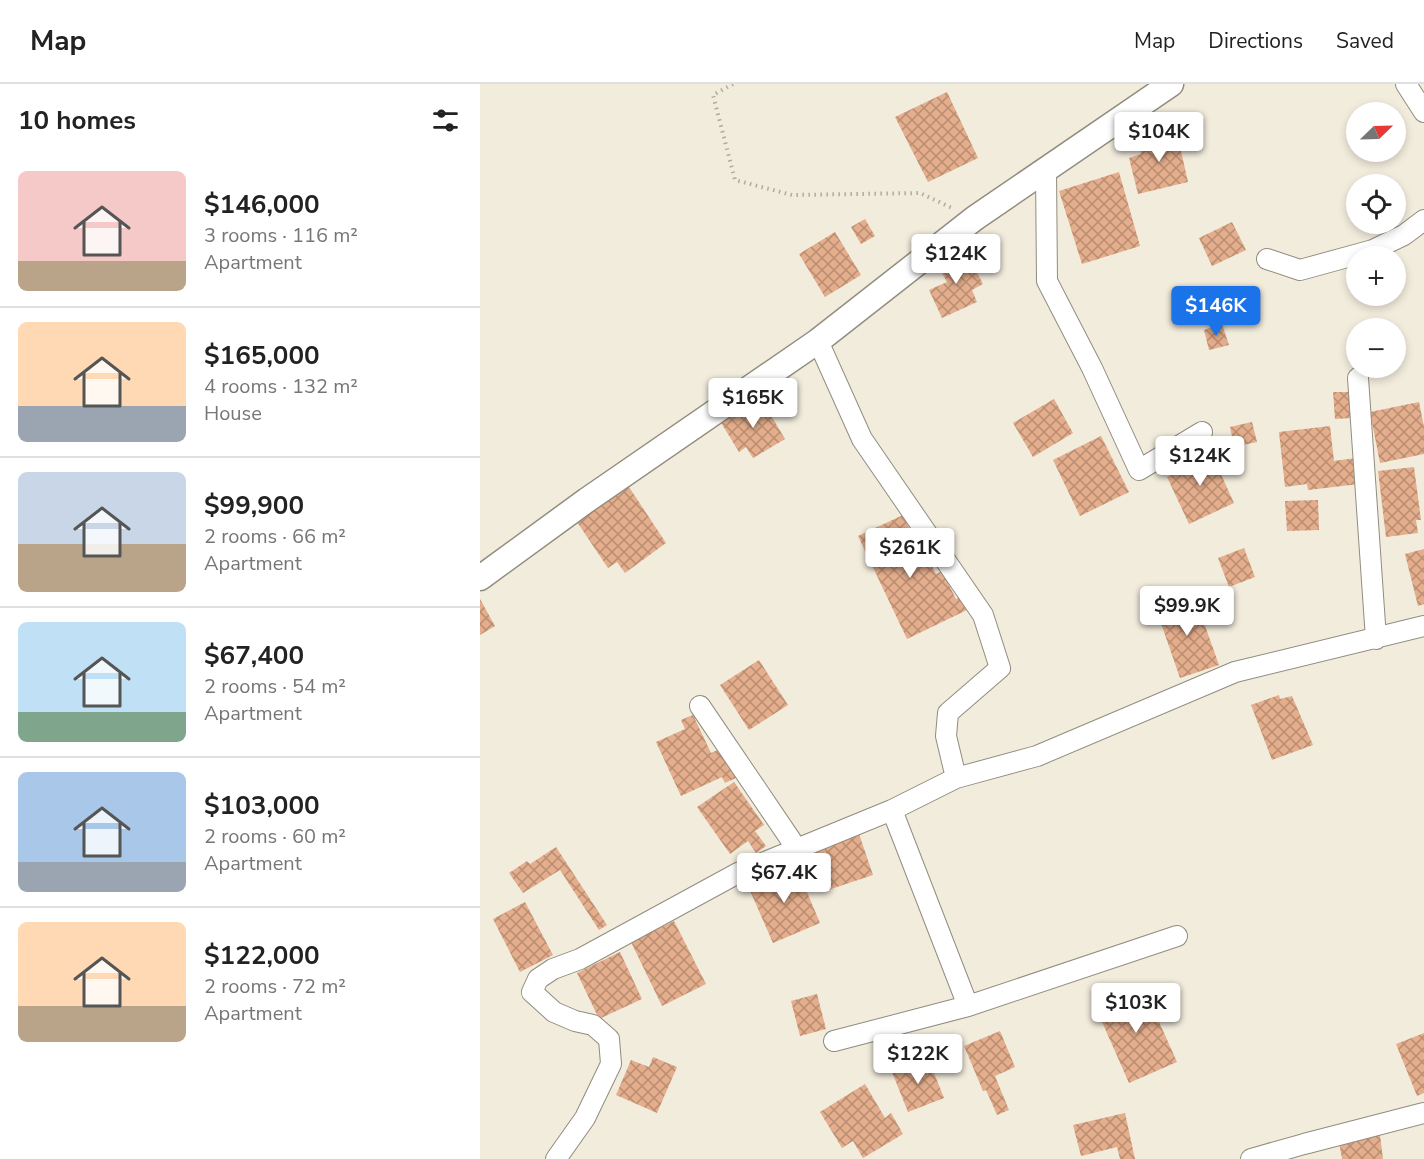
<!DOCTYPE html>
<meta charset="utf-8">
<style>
:root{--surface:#fff;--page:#f2f2f2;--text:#222;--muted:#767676;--line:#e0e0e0;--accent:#1a73e8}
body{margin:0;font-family:"Nunito Sans",sans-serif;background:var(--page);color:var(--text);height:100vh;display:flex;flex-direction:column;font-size:22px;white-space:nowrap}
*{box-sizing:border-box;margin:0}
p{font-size:20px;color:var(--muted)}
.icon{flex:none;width:33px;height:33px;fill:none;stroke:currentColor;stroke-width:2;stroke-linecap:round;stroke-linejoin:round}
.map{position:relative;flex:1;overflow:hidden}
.panel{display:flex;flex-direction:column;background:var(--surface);width:480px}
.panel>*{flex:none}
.needle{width:39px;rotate:67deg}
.buttons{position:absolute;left:866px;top:18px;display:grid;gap:12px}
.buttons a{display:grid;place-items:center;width:60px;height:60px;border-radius:50%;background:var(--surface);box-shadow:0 3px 9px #0003;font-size:30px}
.price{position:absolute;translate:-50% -51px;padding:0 14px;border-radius:6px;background:#fff;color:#222;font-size:20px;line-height:39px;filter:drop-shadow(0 2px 3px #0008)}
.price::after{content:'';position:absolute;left:50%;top:36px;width:18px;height:14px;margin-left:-9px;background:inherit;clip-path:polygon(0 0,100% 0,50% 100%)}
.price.active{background:var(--accent);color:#fff}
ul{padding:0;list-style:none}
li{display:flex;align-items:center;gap:18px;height:150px;padding:0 18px}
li+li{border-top:2px solid var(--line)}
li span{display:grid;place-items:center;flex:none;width:168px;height:120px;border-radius:9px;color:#555}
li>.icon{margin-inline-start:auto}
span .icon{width:72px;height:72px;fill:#fffc;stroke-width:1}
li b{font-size:26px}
h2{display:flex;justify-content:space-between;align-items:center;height:72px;padding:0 18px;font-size:26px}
header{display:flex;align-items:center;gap:36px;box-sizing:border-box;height:84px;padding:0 30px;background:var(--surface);border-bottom:2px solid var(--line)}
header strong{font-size:28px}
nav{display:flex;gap:33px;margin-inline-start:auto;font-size:21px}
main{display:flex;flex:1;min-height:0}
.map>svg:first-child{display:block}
.building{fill:url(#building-cross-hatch)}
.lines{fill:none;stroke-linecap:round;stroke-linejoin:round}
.minor-casing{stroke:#928c7f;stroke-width:22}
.tertiary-casing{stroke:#928c7f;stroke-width:27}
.path{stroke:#b0ab9f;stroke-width:4;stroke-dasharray:1.5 4.5;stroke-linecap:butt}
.minor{stroke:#fff;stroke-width:20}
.tertiary{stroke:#fff;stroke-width:24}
</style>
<header>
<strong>Map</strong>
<nav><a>Map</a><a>Directions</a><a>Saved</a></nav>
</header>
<main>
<section class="panel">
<h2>10 homes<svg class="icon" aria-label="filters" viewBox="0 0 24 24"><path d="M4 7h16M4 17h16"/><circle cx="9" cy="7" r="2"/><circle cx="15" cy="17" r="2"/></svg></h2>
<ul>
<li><span style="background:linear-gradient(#f6c9c9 75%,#b9a48a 0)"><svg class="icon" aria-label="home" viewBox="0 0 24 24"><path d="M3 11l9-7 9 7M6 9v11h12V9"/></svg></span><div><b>$146,000</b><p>3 rooms · 116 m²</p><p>Apartment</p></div></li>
<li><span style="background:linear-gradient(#ffd9b3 70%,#9aa5b1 0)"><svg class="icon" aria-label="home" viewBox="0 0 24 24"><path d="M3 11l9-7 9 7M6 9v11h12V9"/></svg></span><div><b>$165,000</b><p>4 rooms · 132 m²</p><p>House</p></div></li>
<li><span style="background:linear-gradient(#c9d6e8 60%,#b9a48a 0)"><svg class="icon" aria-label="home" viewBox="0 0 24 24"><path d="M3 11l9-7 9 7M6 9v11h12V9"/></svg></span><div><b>$99,900</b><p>2 rooms · 66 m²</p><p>Apartment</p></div></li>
<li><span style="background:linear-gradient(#bfe0f5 75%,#7fa58c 0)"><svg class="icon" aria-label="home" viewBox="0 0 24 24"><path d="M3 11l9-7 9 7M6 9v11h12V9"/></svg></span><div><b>$67,400</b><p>2 rooms · 54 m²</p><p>Apartment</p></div></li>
<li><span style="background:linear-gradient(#a9c7e8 75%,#9aa5b1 0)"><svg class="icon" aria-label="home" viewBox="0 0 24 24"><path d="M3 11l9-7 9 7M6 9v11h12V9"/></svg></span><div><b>$103,000</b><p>2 rooms · 60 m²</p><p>Apartment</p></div></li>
<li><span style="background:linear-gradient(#ffd9b3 70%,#b9a48a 0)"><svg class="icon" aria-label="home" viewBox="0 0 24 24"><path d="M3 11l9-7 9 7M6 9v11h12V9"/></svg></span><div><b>$122,000</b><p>2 rooms · 72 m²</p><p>Apartment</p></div></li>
</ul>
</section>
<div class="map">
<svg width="944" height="1075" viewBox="0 0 944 1075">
<defs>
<pattern id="building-cross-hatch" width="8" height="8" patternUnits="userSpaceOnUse" patternTransform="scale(1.5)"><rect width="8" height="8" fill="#e4ad8c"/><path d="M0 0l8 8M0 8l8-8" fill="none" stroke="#b98d72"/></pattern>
</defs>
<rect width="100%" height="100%" fill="#f2ecdd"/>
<path class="building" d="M467 8 498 74 448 98 415 33Z
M696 45 708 98 658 110 649 74 661 70 658 55Z
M639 88 660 162 602 180 579 107Z
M385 135 395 152 381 160 371 143Z
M752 138 766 166 732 182 719 154Z
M355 148 381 191 345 213 319 170Z
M486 167 503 200 492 206 497 218 462 234 449 206 467 198 458 182Z
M742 240 749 261 729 266 724 246Z
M853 308H870L871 334 855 335Z
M280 313 305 355 273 374 266 363 259 368 240 337Z
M574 315 593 349 553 373 533 339Z
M939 318 944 343V370L900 379 890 328Z
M772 338 777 358 754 363 750 343Z
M850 342 854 377 876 374 879 400 828 406 827 400 805 403 799 348Z
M621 352 649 408 600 432 573 376Z
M729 364 754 419 709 440 687 393 708 383 705 376Z
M934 383 941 436H936L938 449 906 453 898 387Z
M149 403 186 459 145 489 137 478 128 484 97 438Z
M838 416 839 446 807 447 805 417Z
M423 431 440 468 444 466 456 490 462 487 476 515 486 511 491 524 427 555 378 452Z
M764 464 775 493 749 503 738 474Z
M944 465V520L938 522 925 470Z
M714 511 739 581 700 594 676 525Z
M0 515 15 542 0 551Z
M279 576 308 621 269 646 240 601Z
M799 611 800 615 812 612 833 661 792 676 771 621Z
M213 631 231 669 244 663 258 693 245 699 242 693 201 712 176 658 205 645 201 636Z
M254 698 284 741 275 747 286 762 276 769 268 757 250 770 217 723Z
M379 750 393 791 342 808 328 768Z
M76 763 127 841 119 846 80 786 43 809 29 789 47 777 50 780Z
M316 782 340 839 293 859 268 802Z
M45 818 73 871 40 888 13 835Z
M194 837 226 900 182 922 151 858Z
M140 868 162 915 119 935 97 889Z
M663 902 697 978 649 999 615 922Z
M337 910 346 945 320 952 311 917Z
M520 947 535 983 515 992 529 1026 517 1031 506 1006 503 1007 484 962Z
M944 949V1009L937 1012 916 960Z
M173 973 197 983 177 1029 136 1011 151 976 169 983Z
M448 974 464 1014 428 1028 412 988Z
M385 1000 405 1034 411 1029 423 1050 383 1074 373 1057 362 1064 340 1028Z
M645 1029 655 1075H640L637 1063 601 1072 593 1041Z
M900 1051 903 1075H862L859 1058Z"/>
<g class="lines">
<defs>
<path id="minor" d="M926 0 944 28
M566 86 567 197 612 284 659 386 722 348
M787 175 820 186 893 166 924 151 944 136
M338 257 382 355 503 531 520 584 468 629 466 652 476 694
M878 294 896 555
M220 622 317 765
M412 726 488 922
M354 957 488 922 697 852
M76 1075 105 1034 131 980 129 955 113 941 95 937 74 928 52 908 58 895 73 885 100 875 258 789 412 726 476 694 557 672 755 588 944 542
M771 1075 824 1060 944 1029"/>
<path id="tertiary" d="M0 494 107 416 338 257 495 134 691 0"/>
</defs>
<use href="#minor" class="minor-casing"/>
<use href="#tertiary" class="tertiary-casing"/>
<path class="path" d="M253 0 233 11 255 96 312 111 440 109 472 124"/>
<use href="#minor" class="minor"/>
<use href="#tertiary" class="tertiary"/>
</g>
</svg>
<div class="buttons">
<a><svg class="needle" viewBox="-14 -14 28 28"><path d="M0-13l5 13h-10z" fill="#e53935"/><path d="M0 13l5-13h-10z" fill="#767676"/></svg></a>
<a><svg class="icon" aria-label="locate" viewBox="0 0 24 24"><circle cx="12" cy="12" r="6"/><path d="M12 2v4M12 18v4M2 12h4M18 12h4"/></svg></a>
<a>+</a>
<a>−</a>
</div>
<b class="price" style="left:679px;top:79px">$104K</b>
<b class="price" style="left:476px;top:201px">$124K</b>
<b class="price active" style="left:736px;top:253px">$146K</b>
<b class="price" style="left:273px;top:345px">$165K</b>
<b class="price" style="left:720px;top:403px">$124K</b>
<b class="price" style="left:430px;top:495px">$261K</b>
<b class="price" style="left:707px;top:553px">$99.9K</b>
<b class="price" style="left:304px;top:820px">$67.4K</b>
<b class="price" style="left:656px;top:950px">$103K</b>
<b class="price" style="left:438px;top:1001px">$122K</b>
</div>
</main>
